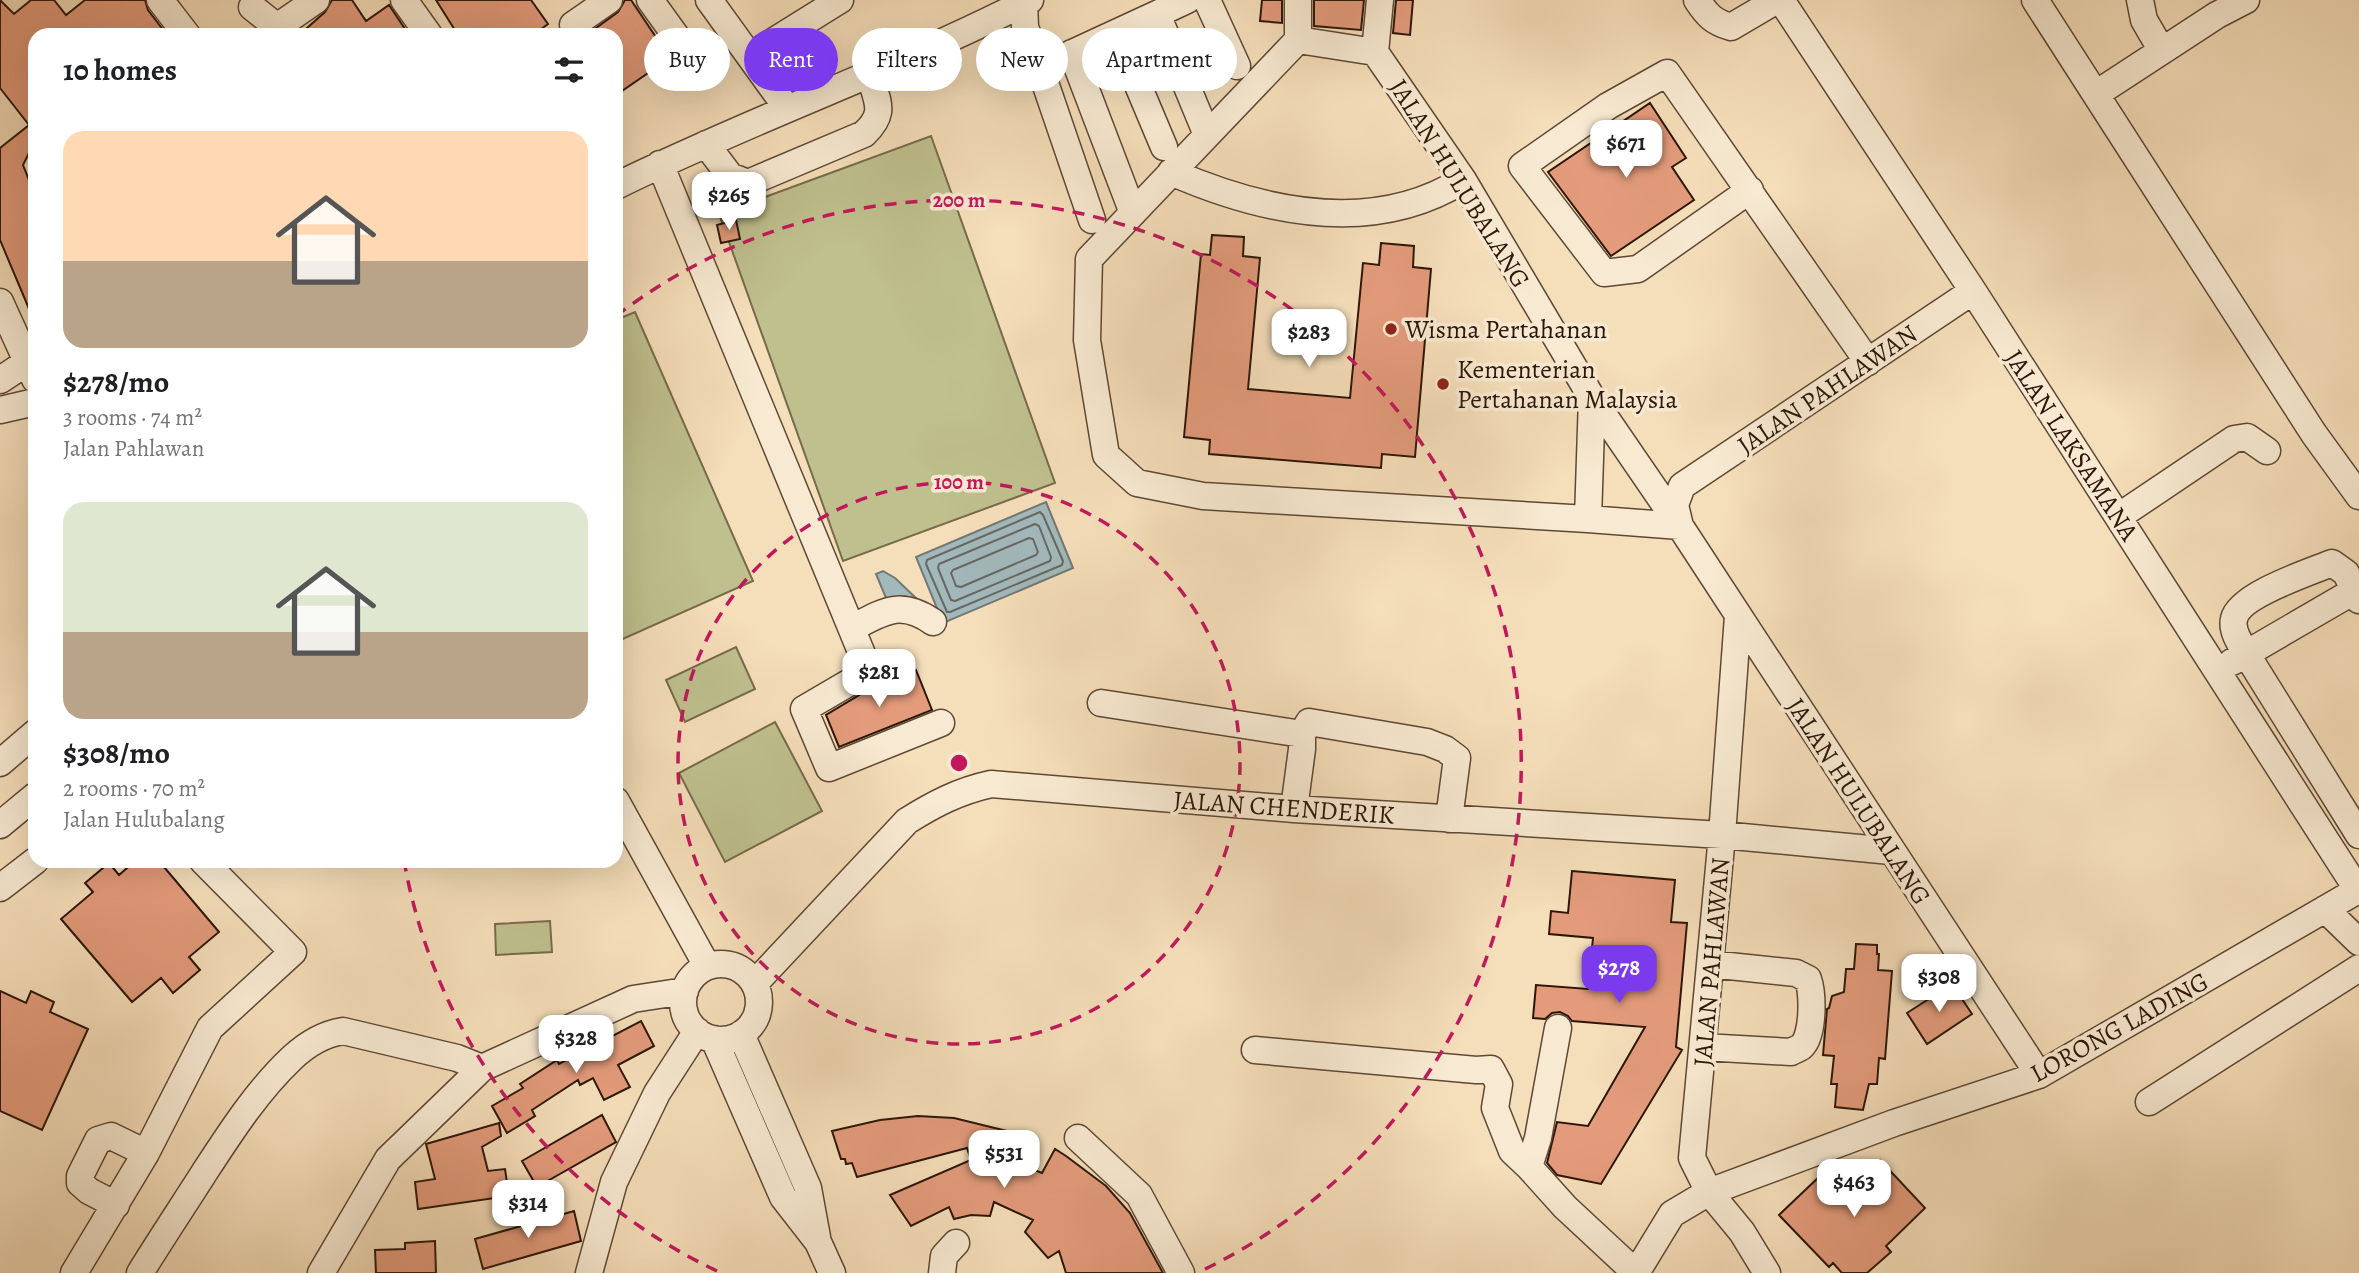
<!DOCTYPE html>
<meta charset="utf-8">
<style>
:root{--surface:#fff;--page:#f6f6f6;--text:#202124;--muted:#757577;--accent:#7c3aed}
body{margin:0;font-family:Alegreya,serif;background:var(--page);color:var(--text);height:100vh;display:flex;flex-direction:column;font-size:26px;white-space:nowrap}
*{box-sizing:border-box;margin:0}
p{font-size:23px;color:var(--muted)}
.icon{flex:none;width:38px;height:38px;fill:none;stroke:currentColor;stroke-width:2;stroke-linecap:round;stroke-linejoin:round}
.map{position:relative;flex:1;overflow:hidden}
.panel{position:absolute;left:28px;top:28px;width:595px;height:840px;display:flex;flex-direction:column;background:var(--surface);border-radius:21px;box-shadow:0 7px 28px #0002}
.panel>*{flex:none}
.hud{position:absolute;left:644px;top:28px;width:665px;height:63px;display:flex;gap:14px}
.price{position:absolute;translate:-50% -60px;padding:0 16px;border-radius:14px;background:#fff;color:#222;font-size:23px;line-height:46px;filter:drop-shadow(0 2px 4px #0008)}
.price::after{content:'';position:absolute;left:50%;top:42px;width:21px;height:16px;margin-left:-10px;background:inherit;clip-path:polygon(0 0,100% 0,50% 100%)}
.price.selected{background:var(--accent);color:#fff}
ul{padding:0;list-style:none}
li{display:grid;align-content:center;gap:14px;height:371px;padding:0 35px}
li span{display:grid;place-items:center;height:217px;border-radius:21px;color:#555}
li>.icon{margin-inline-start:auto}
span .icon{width:126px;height:126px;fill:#fffc;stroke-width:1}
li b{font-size:30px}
h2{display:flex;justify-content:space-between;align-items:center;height:84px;padding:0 35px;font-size:30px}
.tag{padding:0 24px;border-radius:32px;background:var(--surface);box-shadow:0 7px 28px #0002;font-size:24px;line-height:63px}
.tag.selected{background:var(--accent);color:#fff}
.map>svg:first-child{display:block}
.green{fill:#bfc08e;stroke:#766b4b;stroke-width:2}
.water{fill:#a2b9bc;stroke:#737874;stroke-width:2}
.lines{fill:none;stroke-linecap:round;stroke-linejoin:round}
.shore{stroke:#676862;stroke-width:2}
.building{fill:#e39b7b;stroke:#2c1608;stroke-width:2}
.minor-casing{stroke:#5e4834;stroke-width:29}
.minor{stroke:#f8ead2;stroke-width:26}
.ring{fill:none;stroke:#c2185b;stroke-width:3.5;stroke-dasharray:12 9}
.poi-dot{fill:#8f2418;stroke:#f8ead2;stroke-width:2.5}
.labels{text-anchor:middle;stroke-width:7;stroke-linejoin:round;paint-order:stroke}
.street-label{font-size:26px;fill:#2c1608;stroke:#f8ead2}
.poi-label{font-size:26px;fill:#2c1608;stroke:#f8ead2;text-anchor:start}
.centre{fill:#c2185b;stroke:#f8ead2;stroke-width:3.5}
.ring-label{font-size:21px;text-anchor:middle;font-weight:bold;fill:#c2185b;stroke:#f8ead2;stroke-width:7;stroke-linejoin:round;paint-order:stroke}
</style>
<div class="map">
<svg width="2359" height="1273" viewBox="0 0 2359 1273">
<rect width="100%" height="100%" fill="#f5deba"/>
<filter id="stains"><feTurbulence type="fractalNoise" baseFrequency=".00286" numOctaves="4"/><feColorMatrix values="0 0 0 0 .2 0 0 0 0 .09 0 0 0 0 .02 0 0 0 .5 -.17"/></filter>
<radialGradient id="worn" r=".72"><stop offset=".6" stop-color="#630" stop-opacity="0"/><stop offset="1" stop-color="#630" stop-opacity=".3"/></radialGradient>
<path class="green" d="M931 136 1055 483 843 561 719 214Z
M635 312 753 581 616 642V320Z
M736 647 755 689 685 722 666 680Z
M775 722 822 811 725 862 679 773Z
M550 921 552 952 496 955 495 924Z"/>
<path class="water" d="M1046 502 1073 568 943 623 916 557Z
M883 571 895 578 918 600 902 607 886 598 876 574Z"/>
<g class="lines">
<path class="shore" d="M1040 512 1043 515 1063 561 1062 565 950 612H947L926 564 927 560Z
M1035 524 1039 526 1051 557 1050 561 955 601 951 600 938 568 939 564Z
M1029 538 1033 539 1038 552 1036 555 961 587 956 586 951 573 953 570Z"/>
</g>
<path class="building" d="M0 0 14 14 31 0H54L66 15 85 0H145L148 10 167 35H35V141L23 165 35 195V323L0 240V148L29 125 0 88Z
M332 0H352L366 21 389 5 407 32 403 35H299L325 12Z
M436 0H531L548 24 533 35H458Z
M625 0H631L670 58 616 95V35H600L596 28 618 12Z
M1262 0H1282V23L1260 21Z
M1314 0H1364L1361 30 1314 26Z
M1396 0H1413L1410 35 1393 33Z
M1650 103 1686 158 1672 167 1694 200 1611 256 1548 172Z
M736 220 740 239 721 243 717 225Z
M1212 235 1244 237 1243 256 1260 258 1248 389 1350 398 1363 263 1379 265 1381 243 1414 246 1413 267 1431 269 1415 457 1382 454 1381 468 1209 454 1210 440 1184 437 1201 254 1210 255Z
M916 670 932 710 839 747 826 715 866 691Z
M135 861H159L219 932 189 957 200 970 173 993 161 978 132 1002 61 919 93 892 85 883 109 863 119 875Z
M1572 871 1675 880 1671 922 1687 923 1676 1047 1682 1050 1601 1184 1557 1175 1547 1163 1557 1122 1588 1126 1645 1027 1572 1021 1568 1016 1560 1012 1552 1013 1545 1019 1533 1018 1536 985 1588 989 1593 938 1549 934 1551 911 1568 913Z
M1856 944 1877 945V954H1879L1878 970 1892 971 1885 1059 1879 1058 1877 1084H1869L1863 1110 1835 1107 1837 1084H1831L1834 1056 1823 1055 1827 1009 1829 1008 1832 996 1844 992 1846 969H1854Z
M1952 984 1972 1014 1927 1044 1907 1013Z
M0 991 26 1003 31 991 54 1002 50 1012 88 1029 42 1130 0 1111Z
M641 1021 654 1046 618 1065 630 1087 604 1100 593 1078 580 1085 578 1080 532 1110 535 1116 507 1133 492 1106 523 1088 520 1084 557 1060 559 1064Z
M602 1115 616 1142 537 1187 522 1161Z
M918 1116 954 1118 1015 1133 1005 1158 1042 1173 1055 1149 1066 1156 1106 1186 1130 1213 1163 1273H1066L1059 1251 1048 1258 1025 1232 1033 1220 994 1202 990 1216 971 1215 954 1219 949 1207 911 1226 890 1195 971 1160 967 1148 857 1177 852 1163 846 1164 845 1159H841L832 1131 880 1120Z
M499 1123 501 1136 482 1147 488 1171 505 1169 509 1196 418 1209 415 1182 435 1179 426 1144Z
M1880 1160 1925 1208 1886 1246 1891 1252 1867 1273H1842L1833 1263 1829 1267 1779 1215 1820 1176 1841 1197Z
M574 1211 581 1241 483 1269 475 1239Z
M435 1241 436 1273H376L375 1250 405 1249V1243Z"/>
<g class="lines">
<defs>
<path id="minor" d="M160 0 187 35
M404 0 429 35
M650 0 681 43
M709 0 787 108
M1187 0 1157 14 1207 135
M1207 0 1237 66
M1697 0C1707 15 1713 22 1731 27L1777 0
M1781 0 1973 291 2359 892
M2035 0 2314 434 2359 496
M2140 0 2144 20 2162 51
M1024 3 1025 27 1040 68
M252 7 277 27 316 0
M573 25 609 0
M1116 33 1164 147
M1298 40V0
M1375 52 1298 40 1089 259 1087 340 1106 455 1137 483 1203 496 1588 519 1592 398
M1375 52 1463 180 1592 398 1679 525
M1375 52 1380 0
M1072 53 1133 213
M750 56 840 0
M2096 94 2217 15 2246 0
M706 144 730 176 748 183 864 134C887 112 877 103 870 75
M660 164 869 671 804 709 829 768 941 723
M1171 172C1263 212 1372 237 1463 180
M616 186C752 119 895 69 1030 0
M1750 190 1638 269 1604 273 1522 166 1608 106 1667 73 1868 362
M1092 220 1040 68 1157 14
M1973 291 1682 486 1675 505 1680 526 2039 1075
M0 302 35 379
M0 380 26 363
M0 410 35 402
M2118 517 2234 439 2247 437 2267 451
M1588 519 1680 526
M2359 600 2346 573 2332 563C2310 572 2239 595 2234 619 2231 631 2241 645 2247 655L2359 835
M852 628C883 612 900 599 933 622
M2232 662 2354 591
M1101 703 1302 734
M0 763 35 733
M616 801 707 966
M1294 809 1302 749V734L1309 722 1427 742 1445 749 1457 758 1449 819
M0 825 35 796
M0 888 35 861
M2325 909 2359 942
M683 1002a38 38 0 1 1 76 0a38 38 0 1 1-76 0Z
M755 983 907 821C934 804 959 791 991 784L1294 809 1722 835 1891 851
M1558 1028 1538 1138 1529 1167 1565 1207 1636 1273 1672 1214 1709 1192 1692 1158 1722 835 1738 616
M741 1034 808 1188 817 1237
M714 1039 783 1197 818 1242 832 1273
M1703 1047 1791 1052C1792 1051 1800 1048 1801 1047 1814 1036 1813 994 1808 979L1796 973 1710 964
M1255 1050 1476 1070 1491 1069 1499 1084 1495 1108 1512 1151 1529 1167
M2149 1102 2359 968
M1078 1138 1139 1195 1181 1273
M116 1205 89 1191 80 1183V1176L98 1140 111 1136 146 1153
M74 1273 146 1153 210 1028 293 952 203 861
M140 1273C161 1239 183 1206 204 1173 230 1133 257 1091 292 1058 307 1044 324 1034 343 1031L457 1058 482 1068
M321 1273 388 1159 482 1068 633 999 685 991
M589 1273 614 1182 657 1093 697 1031
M942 1273 944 1256 956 1243
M1767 1273 1742 1232 1709 1192 1894 1123 2039 1075 2358 890"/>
</defs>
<use href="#minor" class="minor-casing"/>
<use href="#minor" class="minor"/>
</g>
<g class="ring">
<circle cx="959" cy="763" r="281"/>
<path d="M717 1271A563 563 0 0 1 405 866M616 316A563 563 0 1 1 1201 1271"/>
</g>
<g class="poi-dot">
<circle cx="1391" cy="329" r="7"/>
<circle cx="1443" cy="384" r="7"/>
</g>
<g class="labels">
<g class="street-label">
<text transform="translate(1460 183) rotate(58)" y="9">JALAN HULUBALANG</text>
<text transform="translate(1827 389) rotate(-34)" y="9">JALAN PAHLAWAN</text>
<text transform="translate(2072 445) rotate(57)" y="9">JALAN LAKSAMANA</text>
<text transform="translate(1859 801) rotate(57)" y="9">JALAN HULUBALANG</text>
<text transform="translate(1284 807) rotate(4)" y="9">JALAN CHENDERIK</text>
<text transform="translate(1711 962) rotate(-85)" y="9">JALAN PAHLAWAN</text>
<text transform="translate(2119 1027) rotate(-29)" y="9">LORONG LADING</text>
</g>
<g class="poi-label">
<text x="1405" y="338">Wisma Pertahanan</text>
<text x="1457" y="378">Kementerian<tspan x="1457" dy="30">Pertahanan Malaysia</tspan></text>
</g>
</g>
<circle cx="959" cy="763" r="10" class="centre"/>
<g class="ring-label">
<text x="959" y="207">200 m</text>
<text x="959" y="489">100 m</text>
</g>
<rect width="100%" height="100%" filter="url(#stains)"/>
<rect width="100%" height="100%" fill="url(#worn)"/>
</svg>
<b class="price" style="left:1626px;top:180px">$671</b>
<b class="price" style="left:729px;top:232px">$265</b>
<b class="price" style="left:1309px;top:369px">$283</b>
<b class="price" style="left:879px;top:709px">$281</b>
<b class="price selected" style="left:1619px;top:1005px">$278</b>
<b class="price" style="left:1939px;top:1014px">$308</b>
<b class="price" style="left:576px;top:1075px">$328</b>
<b class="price" style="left:1004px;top:1190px">$531</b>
<b class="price" style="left:1854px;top:1219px">$463</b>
<b class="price" style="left:528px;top:1240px">$314</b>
<div class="hud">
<a class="tag">Buy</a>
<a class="tag selected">Rent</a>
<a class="tag">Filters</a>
<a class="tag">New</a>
<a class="tag">Apartment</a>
</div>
<section class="panel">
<h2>10 homes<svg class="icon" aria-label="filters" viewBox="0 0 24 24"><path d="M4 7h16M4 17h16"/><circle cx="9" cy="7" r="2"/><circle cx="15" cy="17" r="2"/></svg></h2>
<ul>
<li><span style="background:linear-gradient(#ffd9b3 60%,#b9a48a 0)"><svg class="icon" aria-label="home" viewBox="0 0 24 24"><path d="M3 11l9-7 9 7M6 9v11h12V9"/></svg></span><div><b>$278/mo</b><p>3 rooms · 74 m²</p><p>Jalan Pahlawan</p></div></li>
<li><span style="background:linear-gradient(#dfe7d0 60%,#b9a48a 0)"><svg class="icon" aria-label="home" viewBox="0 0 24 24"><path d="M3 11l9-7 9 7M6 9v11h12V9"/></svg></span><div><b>$308/mo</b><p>2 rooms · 70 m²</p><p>Jalan Hulubalang</p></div></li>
</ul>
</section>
</div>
